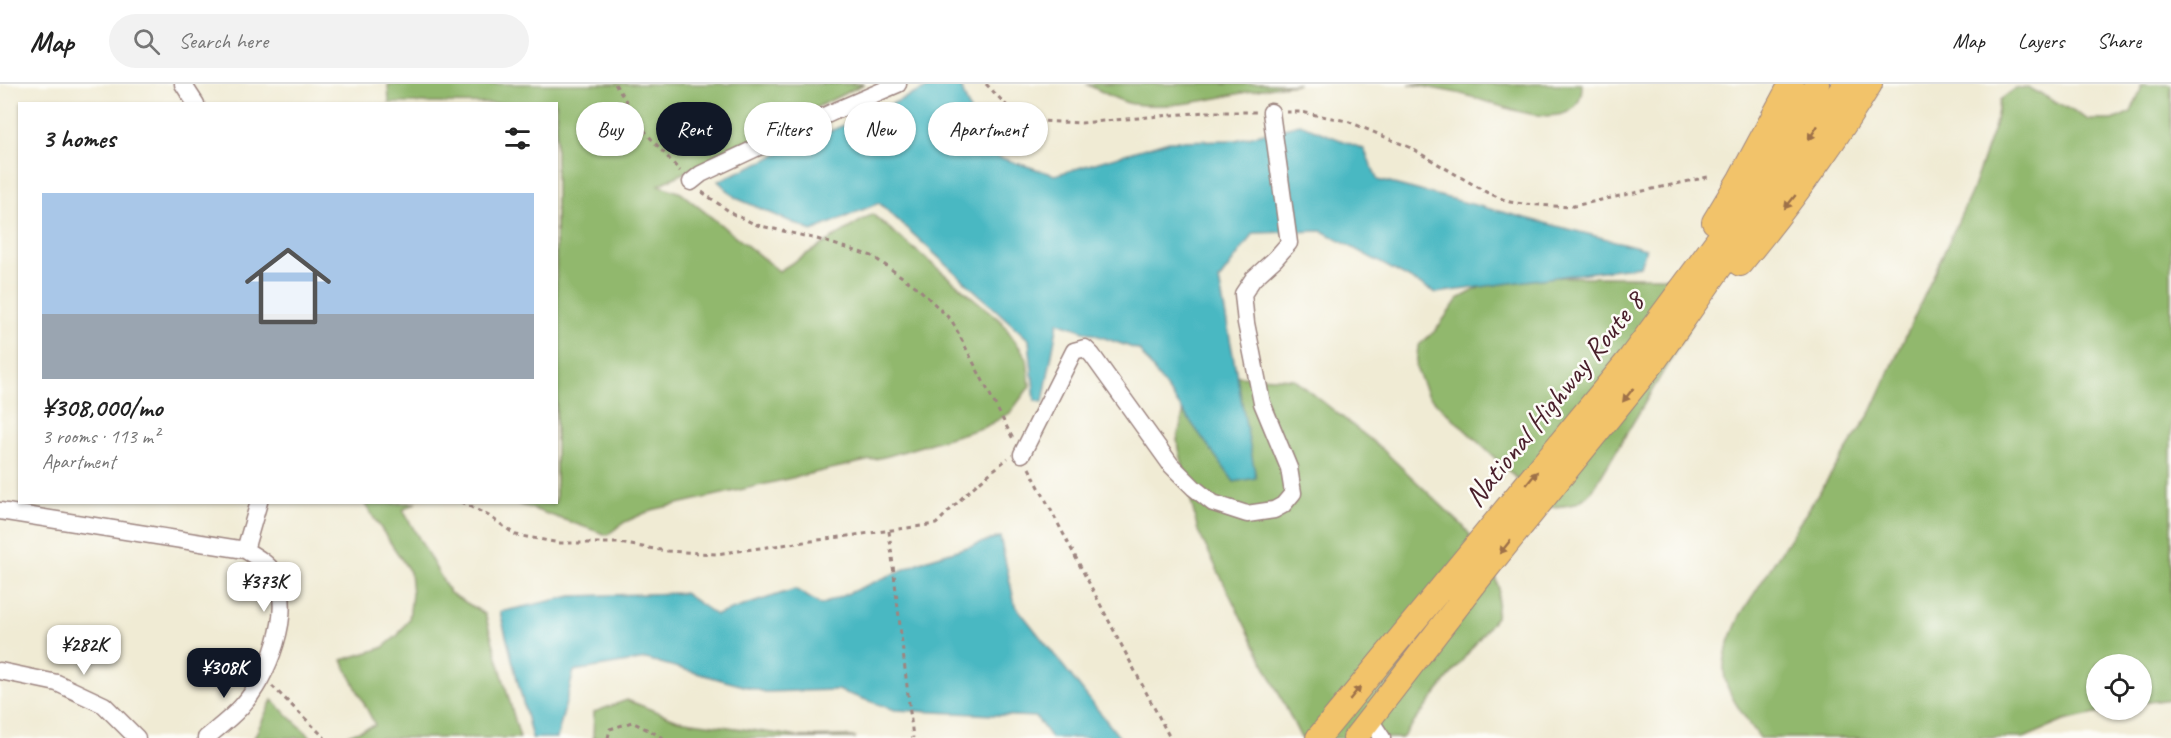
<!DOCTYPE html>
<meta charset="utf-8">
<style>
:root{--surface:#fff;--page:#f2f2f2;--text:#222;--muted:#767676;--line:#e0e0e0;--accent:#111827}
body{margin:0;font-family:Caveat,sans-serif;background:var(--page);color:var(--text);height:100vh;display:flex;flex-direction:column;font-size:22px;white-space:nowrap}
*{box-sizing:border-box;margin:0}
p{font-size:20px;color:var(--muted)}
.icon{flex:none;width:33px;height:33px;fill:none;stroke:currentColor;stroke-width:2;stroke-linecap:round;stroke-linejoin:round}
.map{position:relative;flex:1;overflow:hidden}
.drawer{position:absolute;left:18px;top:18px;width:540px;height:402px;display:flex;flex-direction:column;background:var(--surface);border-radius:0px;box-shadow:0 2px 4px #0004}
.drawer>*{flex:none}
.hud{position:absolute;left:576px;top:18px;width:570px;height:54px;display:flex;gap:12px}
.buttons{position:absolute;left:2086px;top:570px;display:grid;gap:12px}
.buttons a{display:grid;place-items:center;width:66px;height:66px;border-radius:50%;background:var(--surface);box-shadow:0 2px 4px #0004;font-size:30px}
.price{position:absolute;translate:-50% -51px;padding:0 14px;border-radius:12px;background:#fff;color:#222;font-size:20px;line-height:39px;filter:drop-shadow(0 2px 3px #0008)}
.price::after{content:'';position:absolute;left:50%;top:36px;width:18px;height:14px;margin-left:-9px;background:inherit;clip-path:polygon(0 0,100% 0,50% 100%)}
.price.current{background:var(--accent);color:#fff}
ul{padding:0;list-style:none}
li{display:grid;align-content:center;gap:12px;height:318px;padding:0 24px}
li+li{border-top:2px solid var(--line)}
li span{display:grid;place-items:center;height:186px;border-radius:0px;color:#555}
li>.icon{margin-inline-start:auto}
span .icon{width:108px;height:108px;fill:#fffc;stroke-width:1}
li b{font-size:26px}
h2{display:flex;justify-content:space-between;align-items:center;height:72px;padding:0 24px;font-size:26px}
.pill{padding:0 21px;border-radius:27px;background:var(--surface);box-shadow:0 2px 4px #0004;font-size:21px;line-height:54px}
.pill.current{background:var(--accent);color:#fff}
header{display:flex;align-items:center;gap:36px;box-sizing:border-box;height:84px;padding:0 30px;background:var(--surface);border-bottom:2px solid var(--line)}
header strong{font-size:28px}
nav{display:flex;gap:33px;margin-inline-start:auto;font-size:21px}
.search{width:420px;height:54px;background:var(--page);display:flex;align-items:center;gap:15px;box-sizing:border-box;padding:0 21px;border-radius:33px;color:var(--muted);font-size:22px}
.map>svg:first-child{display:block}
.forest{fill:#91b86d;stroke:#6e6c4c;stroke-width:1.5}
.water{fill:#4ab8c2;stroke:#4a6c76;stroke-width:1.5}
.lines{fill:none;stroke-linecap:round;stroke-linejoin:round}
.minor-casing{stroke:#9d8580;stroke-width:19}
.highway-casing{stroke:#9d8580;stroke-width:26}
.path{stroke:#9d8580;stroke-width:3;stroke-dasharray:4.5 4.5;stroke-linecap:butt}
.minor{stroke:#fff;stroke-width:16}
.highway{stroke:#f2c36a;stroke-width:24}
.oneway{fill:#9e714a}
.labels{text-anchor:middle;stroke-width:5;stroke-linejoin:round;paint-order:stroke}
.street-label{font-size:30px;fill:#4a1f2b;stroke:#fdfcf7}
</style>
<header>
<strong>Map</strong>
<div class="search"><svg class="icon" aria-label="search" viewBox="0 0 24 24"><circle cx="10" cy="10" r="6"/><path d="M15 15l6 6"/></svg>Search here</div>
<nav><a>Map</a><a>Layers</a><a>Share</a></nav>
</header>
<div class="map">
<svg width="2171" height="654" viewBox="0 0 2171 654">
<rect width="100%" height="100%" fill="#fdfcf7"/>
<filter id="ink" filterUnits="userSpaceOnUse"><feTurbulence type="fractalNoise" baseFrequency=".0167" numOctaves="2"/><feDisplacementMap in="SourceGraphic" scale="12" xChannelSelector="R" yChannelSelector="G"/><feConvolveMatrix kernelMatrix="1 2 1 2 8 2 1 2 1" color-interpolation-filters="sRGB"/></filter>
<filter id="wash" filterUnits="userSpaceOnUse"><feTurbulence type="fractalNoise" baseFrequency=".008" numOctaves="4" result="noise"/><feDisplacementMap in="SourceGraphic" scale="24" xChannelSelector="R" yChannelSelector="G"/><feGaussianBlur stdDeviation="1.35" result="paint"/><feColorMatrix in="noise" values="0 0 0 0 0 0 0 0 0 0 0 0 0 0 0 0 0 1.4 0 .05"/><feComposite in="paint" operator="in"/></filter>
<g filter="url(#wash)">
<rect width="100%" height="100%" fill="#f0ebd4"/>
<path class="forest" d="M388 0H864L659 101 681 109 779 187 872 130 1001 237 1027 274 1030 302 1010 329 985 343 888 372 652 426 625 438 607 451 516 419 556 418V20L389 19Z
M1086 0H1299C1243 4 1190 27 1133 20 1118 18 1100 6 1086 0Z
M1409 0H1582C1583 59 1495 19 1465 11 1447 6 1428 4 1409 0Z
M2140 0H2171V615L2142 619V580H2097V626H2114L2064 637 2024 654H1760C1748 637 1725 610 1724 588 1723 568 1733 548 1741 530L1871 328 1971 109 1995 41 2000 16 2015 5 2028 3 2089 36H2113L2131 28 2141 5Z
M1552 193H1662L1690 197 1691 241 1593 406C1577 423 1569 422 1547 423L1427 310 1416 284 1418 262 1436 246 1458 215 1482 202Z
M1219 291 1294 295 1380 363 1463 442 1490 476 1499 505 1496 533 1402 654H1301L1198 447 1177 356 1185 322Z
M364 419H415L403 426 450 509 485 530 520 654H340L375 641 342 576 382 564 398 551 409 535 412 510 410 488Z
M272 616 312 654H254Z
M627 616 678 636 801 653 847 652 856 654H593L594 628Z"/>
<path class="water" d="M936 0H960L985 69 1055 91 1169 57 1236 56 1300 40 1364 65 1378 96 1646 165 1640 182 1436 209 1322 147 1254 149 1219 196 1256 394 1234 398 1139 266 1058 238 1043 318 1035 317 1029 256 879 119 812 147 736 114 718 97Z
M1000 453 1015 521 1120 654H1051L1036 633 895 626 837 606 765 608 646 575 574 587 557 654H532L500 528 572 512 684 509 716 531 795 505 821 521 928 475Z"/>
</g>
<g filter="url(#ink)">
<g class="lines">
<defs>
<path id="minor" d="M183 0 196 20
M691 98 701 90 835 27 898 0
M1022 370 1074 267 1085 264 1092 271 1171 381 1194 404 1213 419 1247 430 1274 426 1283 421 1293 409 1289 384 1262 319 1246 239 1243 210 1253 195 1275 175 1289 159 1271 28
M0 427 245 466C255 472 268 479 274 489 295 527 268 594 241 623 231 634 218 644 206 654
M245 466 259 418
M0 587 57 599 104 621 137 654
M1370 636 1382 654"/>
<path id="highway" d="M1714 138 1740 95 1791 0
M1740 180C1787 123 1831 64 1870 0
M1318 654 1631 273 1748 115 1817 0
M1355 654 1480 493 1653 279 1809 56 1845 0"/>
</defs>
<use href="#minor" class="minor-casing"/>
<use href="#highway" class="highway-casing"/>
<path class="path" d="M615 0 647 50 680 87
M986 0 1010 25 1038 37 1081 39 1206 28H1256
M1286 28H1301L1347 37 1409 63 1486 108 1510 118 1523 120 1569 123 1708 93
M702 108 733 130 757 141 817 155 872 172 918 204 952 237 1013 355
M1029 384 1170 654
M461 418 489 432 516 451 560 459H618L667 467 716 470 936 440 971 405 1008 374
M889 447 913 654
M272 602 325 654
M608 654 610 645 632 638 664 654"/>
<use href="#minor" class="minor"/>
<use href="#highway" class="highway"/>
</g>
<defs><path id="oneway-solid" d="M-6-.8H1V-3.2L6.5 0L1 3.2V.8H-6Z" transform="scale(1.5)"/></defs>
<g class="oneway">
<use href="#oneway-solid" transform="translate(1813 49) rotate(123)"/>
<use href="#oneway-solid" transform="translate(1790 118) rotate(129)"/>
<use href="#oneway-solid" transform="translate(1628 311) rotate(128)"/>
<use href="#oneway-solid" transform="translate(1532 394) rotate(-51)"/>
<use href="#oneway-solid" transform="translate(1505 463) rotate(129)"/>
<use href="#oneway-solid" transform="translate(1355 609) rotate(-51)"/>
</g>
</g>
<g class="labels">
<g class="street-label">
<text transform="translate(1554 315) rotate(-51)" y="10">National Highway Route 8</text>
</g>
</g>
</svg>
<div class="buttons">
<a><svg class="icon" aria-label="locate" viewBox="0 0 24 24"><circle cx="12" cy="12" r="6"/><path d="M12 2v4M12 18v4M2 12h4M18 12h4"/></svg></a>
</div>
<b class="price" style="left:264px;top:529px">¥373K</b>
<b class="price" style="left:84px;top:592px">¥282K</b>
<b class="price current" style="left:224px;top:615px">¥308K</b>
<div class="hud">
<a class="pill">Buy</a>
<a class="pill current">Rent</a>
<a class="pill">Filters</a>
<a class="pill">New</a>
<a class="pill">Apartment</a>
</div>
<section class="drawer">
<h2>3 homes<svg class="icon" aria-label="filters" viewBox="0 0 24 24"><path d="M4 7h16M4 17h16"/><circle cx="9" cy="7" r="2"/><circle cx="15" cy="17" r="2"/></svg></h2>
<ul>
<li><span style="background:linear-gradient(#a9c7e8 65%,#9aa5b1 0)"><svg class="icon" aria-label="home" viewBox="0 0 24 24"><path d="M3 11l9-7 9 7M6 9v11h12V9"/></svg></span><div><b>¥308,000/mo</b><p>3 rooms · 113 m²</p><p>Apartment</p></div></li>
</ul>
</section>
</div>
